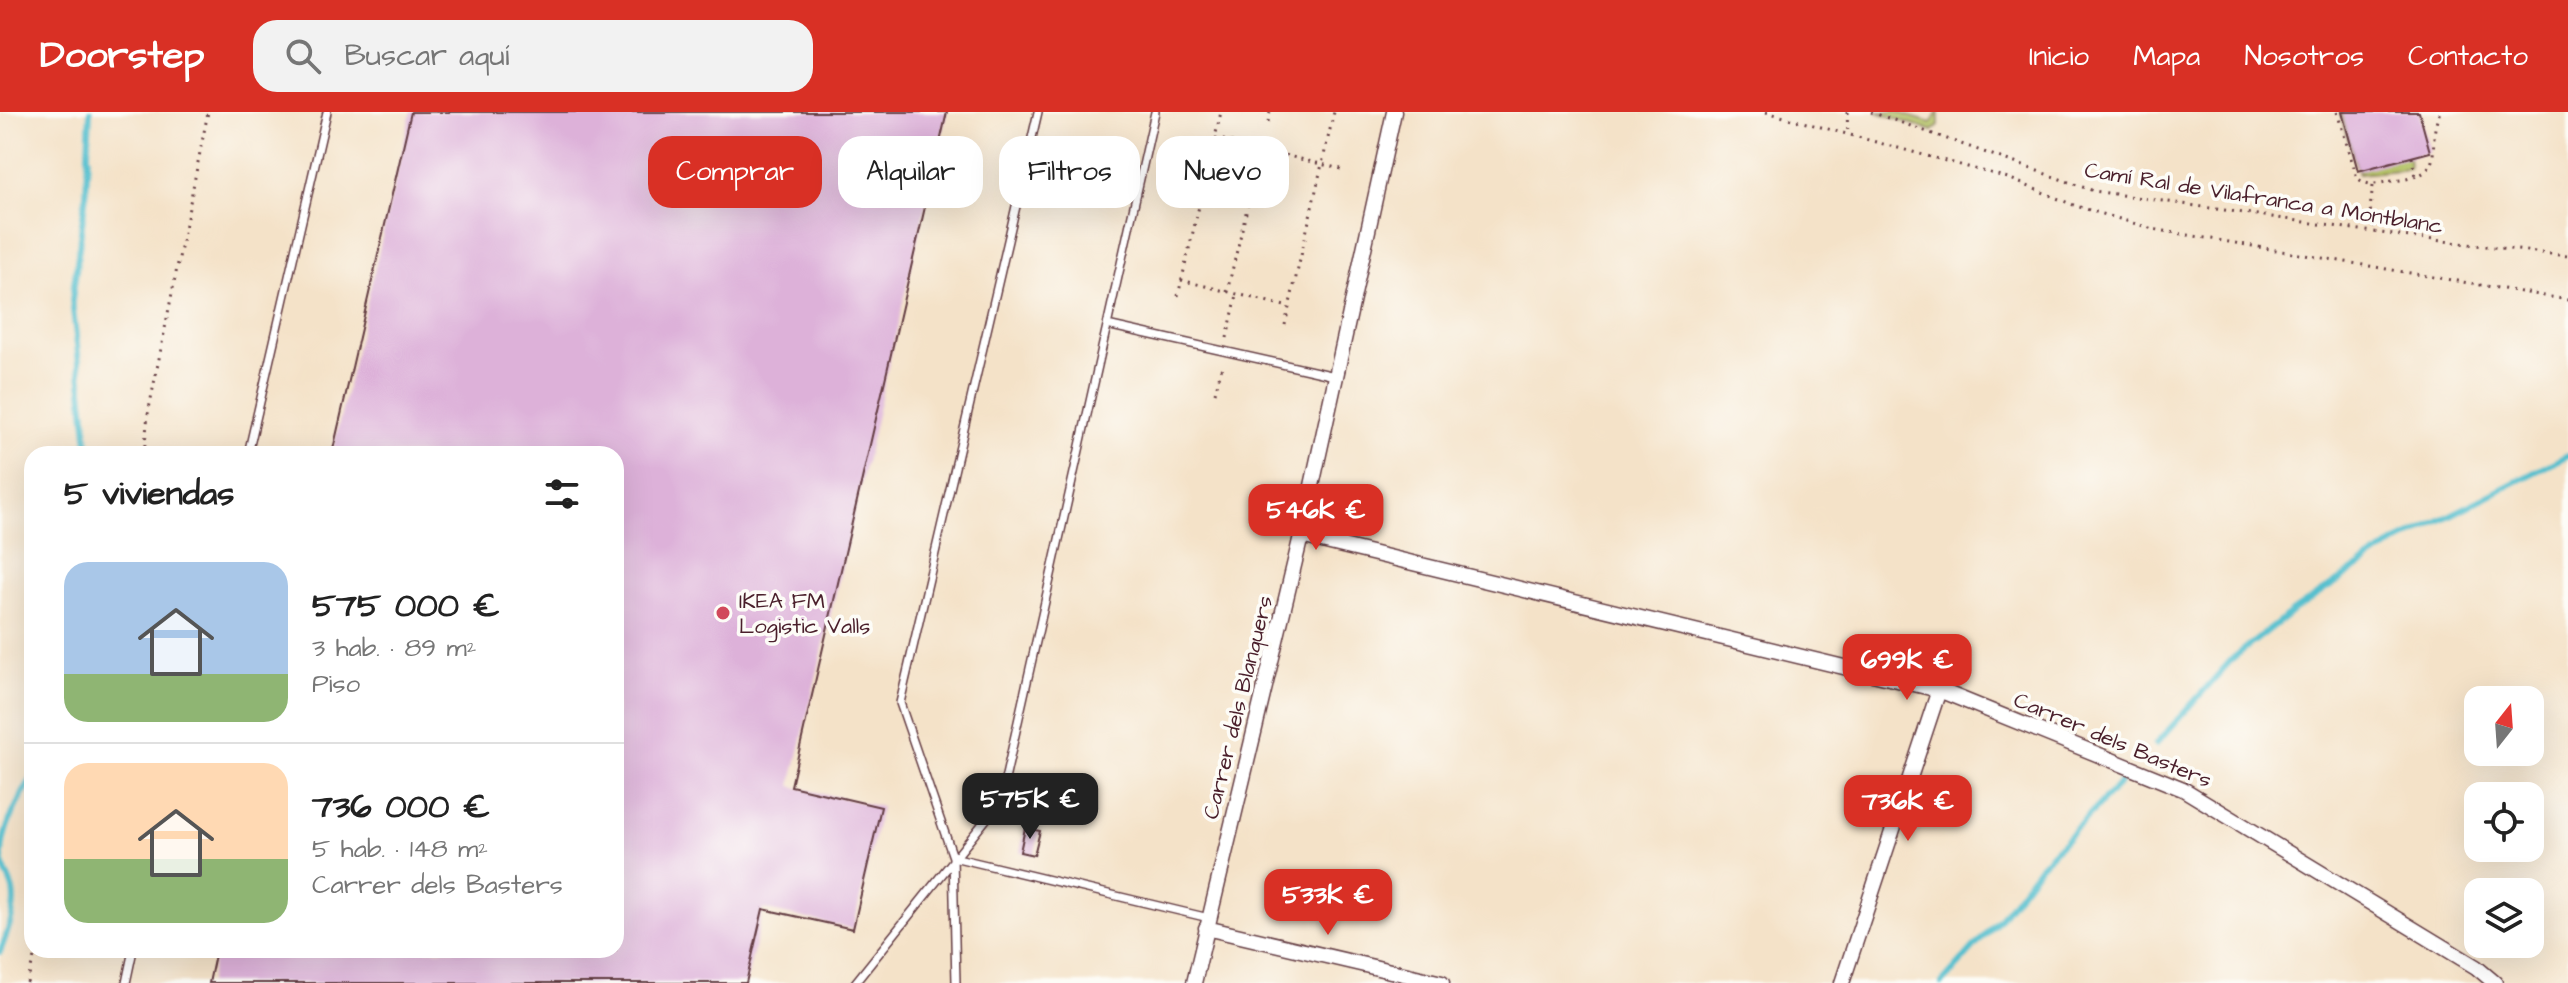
<!DOCTYPE html>
<html lang="es">
<meta charset="utf-8">
<style>
:root{--surface:#fff;--page:#f2f2f2;--text:#222;--muted:#767676;--line:#e0e0e0;--accent:#d93025}
body{margin:0;font-family:"Architects Daughter",sans-serif;background:var(--page);color:var(--text);height:100vh;display:flex;flex-direction:column;font-size:30px;white-space:nowrap}
*{box-sizing:border-box;margin:0}
p{font-size:26px;color:var(--muted)}
.icon{flex:none;width:44px;height:44px;fill:none;stroke:currentColor;stroke-width:2;stroke-linecap:round;stroke-linejoin:round}
.map{position:relative;flex:1;overflow:hidden}
.side{position:absolute;left:24px;top:334px;width:600px;height:512px;display:flex;flex-direction:column;background:var(--surface);border-radius:24px;box-shadow:0 8px 32px #0002}
.side>*{flex:none}
.banner{position:absolute;left:648px;top:24px;width:760px;height:72px;display:flex;gap:16px}
.needle{width:52px;rotate:17deg}
.buttons{position:absolute;left:2464px;top:574px;display:grid;gap:16px}
.buttons a{display:grid;place-items:center;width:80px;height:80px;border-radius:16px;background:var(--surface);box-shadow:0 8px 32px #0002;font-size:40px}
.price{position:absolute;translate:-50% -68px;padding:0 18px;border-radius:16px;background:var(--accent);color:#fff;font-size:26px;line-height:52px;filter:drop-shadow(0 2px 4px #0008)}
.price::after{content:'';position:absolute;left:50%;top:48px;width:24px;height:18px;margin-left:-12px;background:inherit;clip-path:polygon(0 0,100% 0,50% 100%)}
.price.on{background:#222;color:#fff}
ul{padding:0;list-style:none}
li{display:flex;align-items:center;gap:24px;height:200px;padding:0 40px}
li+li{border-top:2px solid var(--line)}
li span{display:grid;place-items:center;flex:none;width:224px;height:160px;border-radius:24px;color:#555}
li>.icon{margin-inline-start:auto}
span .icon{width:96px;height:96px;fill:#fffc;stroke-width:1}
li b{font-size:34px}
h2{display:flex;justify-content:space-between;align-items:center;height:96px;padding:0 40px;font-size:34px}
.chip{padding:0 28px;border-radius:24px;background:var(--surface);box-shadow:0 8px 32px #0002;font-size:28px;line-height:72px}
.chip.on{background:var(--accent);color:#fff}
header{display:flex;align-items:center;gap:48px;box-sizing:border-box;height:112px;padding:0 40px;background:var(--accent);color:#fff}
header strong{font-size:38px}
nav{display:flex;gap:44px;margin-inline-start:auto;font-size:28px}
.search{width:560px;height:72px;background:var(--page);display:flex;align-items:center;gap:20px;box-sizing:border-box;padding:0 28px;border-radius:24px;color:var(--muted);font-size:30px}
.map>svg:first-child{display:block}
.green{fill:#b3c264;stroke:#7e7048;stroke-width:2}
.lines{fill:none;stroke-linecap:round;stroke-linejoin:round}
.stream{stroke:#54bfce;stroke-width:6}
.building{fill:#ddb1d9}
.lane-casing{stroke:#643c43;stroke-width:10}
.street-casing{stroke:#643c43;stroke-width:17}
.path{stroke:#643c43;stroke-width:3;stroke-dasharray:2 6;stroke-linecap:butt}
.lane{stroke:#fff;stroke-width:7}
.street{stroke:#fff;stroke-width:14}
.poi-dot{fill:#d1495b;stroke:#fdfcf7;stroke-width:3}
.labels{text-anchor:middle;stroke-width:7;stroke-linejoin:round;paint-order:stroke}
.street-label{font-size:22px;fill:#4a1f2b;stroke:#fdfcf7}
.poi-label{font-size:22px;fill:#4a1f2b;stroke:#fdfcf7;text-anchor:start}
</style>
<header>
<strong>Doorstep</strong>
<div class="search"><svg class="icon" aria-label="search" viewBox="0 0 24 24"><circle cx="10" cy="10" r="6"/><path d="M15 15l6 6"/></svg>Buscar aquí</div>
<nav><a>Inicio</a><a>Mapa</a><a>Nosotros</a><a>Contacto</a></nav>
</header>
<div class="map">
<svg width="2568" height="871" viewBox="0 0 2568 871">
<rect width="100%" height="100%" fill="#fdfcf7"/>
<filter id="ink" filterUnits="userSpaceOnUse"><feTurbulence type="fractalNoise" baseFrequency=".0125" numOctaves="2"/><feDisplacementMap in="SourceGraphic" scale="16" xChannelSelector="R" yChannelSelector="G"/><feConvolveMatrix kernelMatrix="1 2 1 2 8 2 1 2 1" color-interpolation-filters="sRGB"/></filter>
<filter id="wash" filterUnits="userSpaceOnUse"><feTurbulence type="fractalNoise" baseFrequency=".006" numOctaves="4" result="noise"/><feDisplacementMap in="SourceGraphic" scale="32" xChannelSelector="R" yChannelSelector="G"/><feGaussianBlur stdDeviation="1.8" result="paint"/><feColorMatrix in="noise" values="0 0 0 0 0 0 0 0 0 0 0 0 0 0 0 0 0 1.4 0 .05"/><feComposite in="paint" operator="in"/></filter>
<g filter="url(#wash)">
<rect width="100%" height="100%" fill="#f4e2c8"/>
<path class="green" d="M1877 0H1896L1931 11 1939 0V14L1933 19Z
M2340 0 2408 46 2409 57 2359 62Z"/>
<g class="lines">
<path class="stream" d="M89 342 72 188 86 82 90 0
M2156 632 2233 546 2292 500 2388 435 2568 343
M0 840C7 822 17 798 13 778 10 766 1 755 2 742 3 714 19 689 32 665
M1942 871 1998 809 2039 755 2120 671"/>
</g>
<g id="blocks">
<path class="building" d="M411 0H947L791 674 881 695 853 817 763 797 746 871H209L216 838H616V342H332Z
M2342 0H2419L2430 40 2358 59Z
M1025 716 1040 719 1034 743 1020 740Z"/>
</g>
</g>
<g filter="url(#ink)">
<use href="#blocks" fill-opacity="0" stroke="#643c43" stroke-width="2"/>
<g class="lines">
<defs>
<path id="lane" d="M1107 213 1335 264
M248 342 327 0
M953 745 1209 806
M126 871 133 838
M855 871 1000 690 1155 0
M956 871 953 745 900 591 1038 0"/>
<path id="street" d="M1301 424 1939 578 2183 677 2476 855 2495 871
M1206 816 1442 871
M1194 871 1301 424 1394 0
M1842 871 1939 578"/>
</defs>
<use href="#lane" class="lane-casing"/>
<use href="#street" class="street-casing"/>
<path class="path" d="M1766 0 2008 66 2076 94 2153 117 2568 188
M1847 0 1848 23
M1871 0 2094 79 2401 124 2568 144
M2337 0 2357 66C2370 76 2377 71 2392 69 2453 63 2423 38 2440 0
M1268 10 1270 0
M1215 26 1341 57
M2412 45 2415 65
M2373 74 2370 96 2374 120
M1181 168 1289 195
M1227 180 1261 38
M1178 184 1221 0
M1285 213 1334 0
M1227 226 1237 183
M1215 281 1222 254
M144 342 148 302 208 0
M27 871 36 838"/>
<use href="#lane" class="lane"/>
<use href="#street" class="street"/>
</g>
</g>
<circle class="poi-dot" cx="723" cy="501" r="8"/>
<g class="labels">
<g class="street-label">
<text transform="translate(2264 85) rotate(9)" y="8">Camí Ral de Vilafranca a Montblanc</text>
<text transform="translate(1237 595) rotate(-76)" y="8">Carrer dels Blanquers</text>
<text transform="translate(2113 627) rotate(23)" y="8">Carrer dels Basters</text>
</g>
<g class="poi-label">
<text x="739" y="496">IKEA FM<tspan x="739" dy="25">Logistic Valls</tspan></text>
</g>
</g>
</svg>
<div class="buttons">
<a><svg class="needle" viewBox="-14 -14 28 28"><path d="M0-13l5 13h-10z" fill="#e53935"/><path d="M0 13l5-13h-10z" fill="#767676"/></svg></a>
<a><svg class="icon" aria-label="locate" viewBox="0 0 24 24"><circle cx="12" cy="12" r="6"/><path d="M12 2v4M12 18v4M2 12h4M18 12h4"/></svg></a>
<a><svg class="icon" aria-label="layers" viewBox="0 0 24 24"><path d="M12 4l9 5-9 5-9-5zM3 14l9 5 9-5"/></svg></a>
</div>
<b class="price" style="left:1316px;top:440px">546K €</b>
<b class="price" style="left:1907px;top:590px">699K €</b>
<b class="price on" style="left:1030px;top:729px">575K €</b>
<b class="price" style="left:1908px;top:731px">736K €</b>
<b class="price" style="left:1328px;top:825px">533K €</b>
<div class="banner">
<a class="chip on">Comprar</a>
<a class="chip">Alquilar</a>
<a class="chip">Filtros</a>
<a class="chip">Nuevo</a>
</div>
<section class="side">
<h2>5 viviendas<svg class="icon" aria-label="filters" viewBox="0 0 24 24"><path d="M4 7h16M4 17h16"/><circle cx="9" cy="7" r="2"/><circle cx="15" cy="17" r="2"/></svg></h2>
<ul>
<li><span style="background:linear-gradient(#a9c7e8 70%,#8fb573 0)"><svg class="icon" aria-label="home" viewBox="0 0 24 24"><path d="M3 11l9-7 9 7M6 9v11h12V9"/></svg></span><div><b>575 000 €</b><p>3 hab. · 89 m²</p><p>Piso</p></div></li>
<li><span style="background:linear-gradient(#ffd9b3 60%,#8fb573 0)"><svg class="icon" aria-label="home" viewBox="0 0 24 24"><path d="M3 11l9-7 9 7M6 9v11h12V9"/></svg></span><div><b>736 000 €</b><p>5 hab. · 148 m²</p><p>Carrer dels Basters</p></div></li>
</ul>
</section>
</div>
